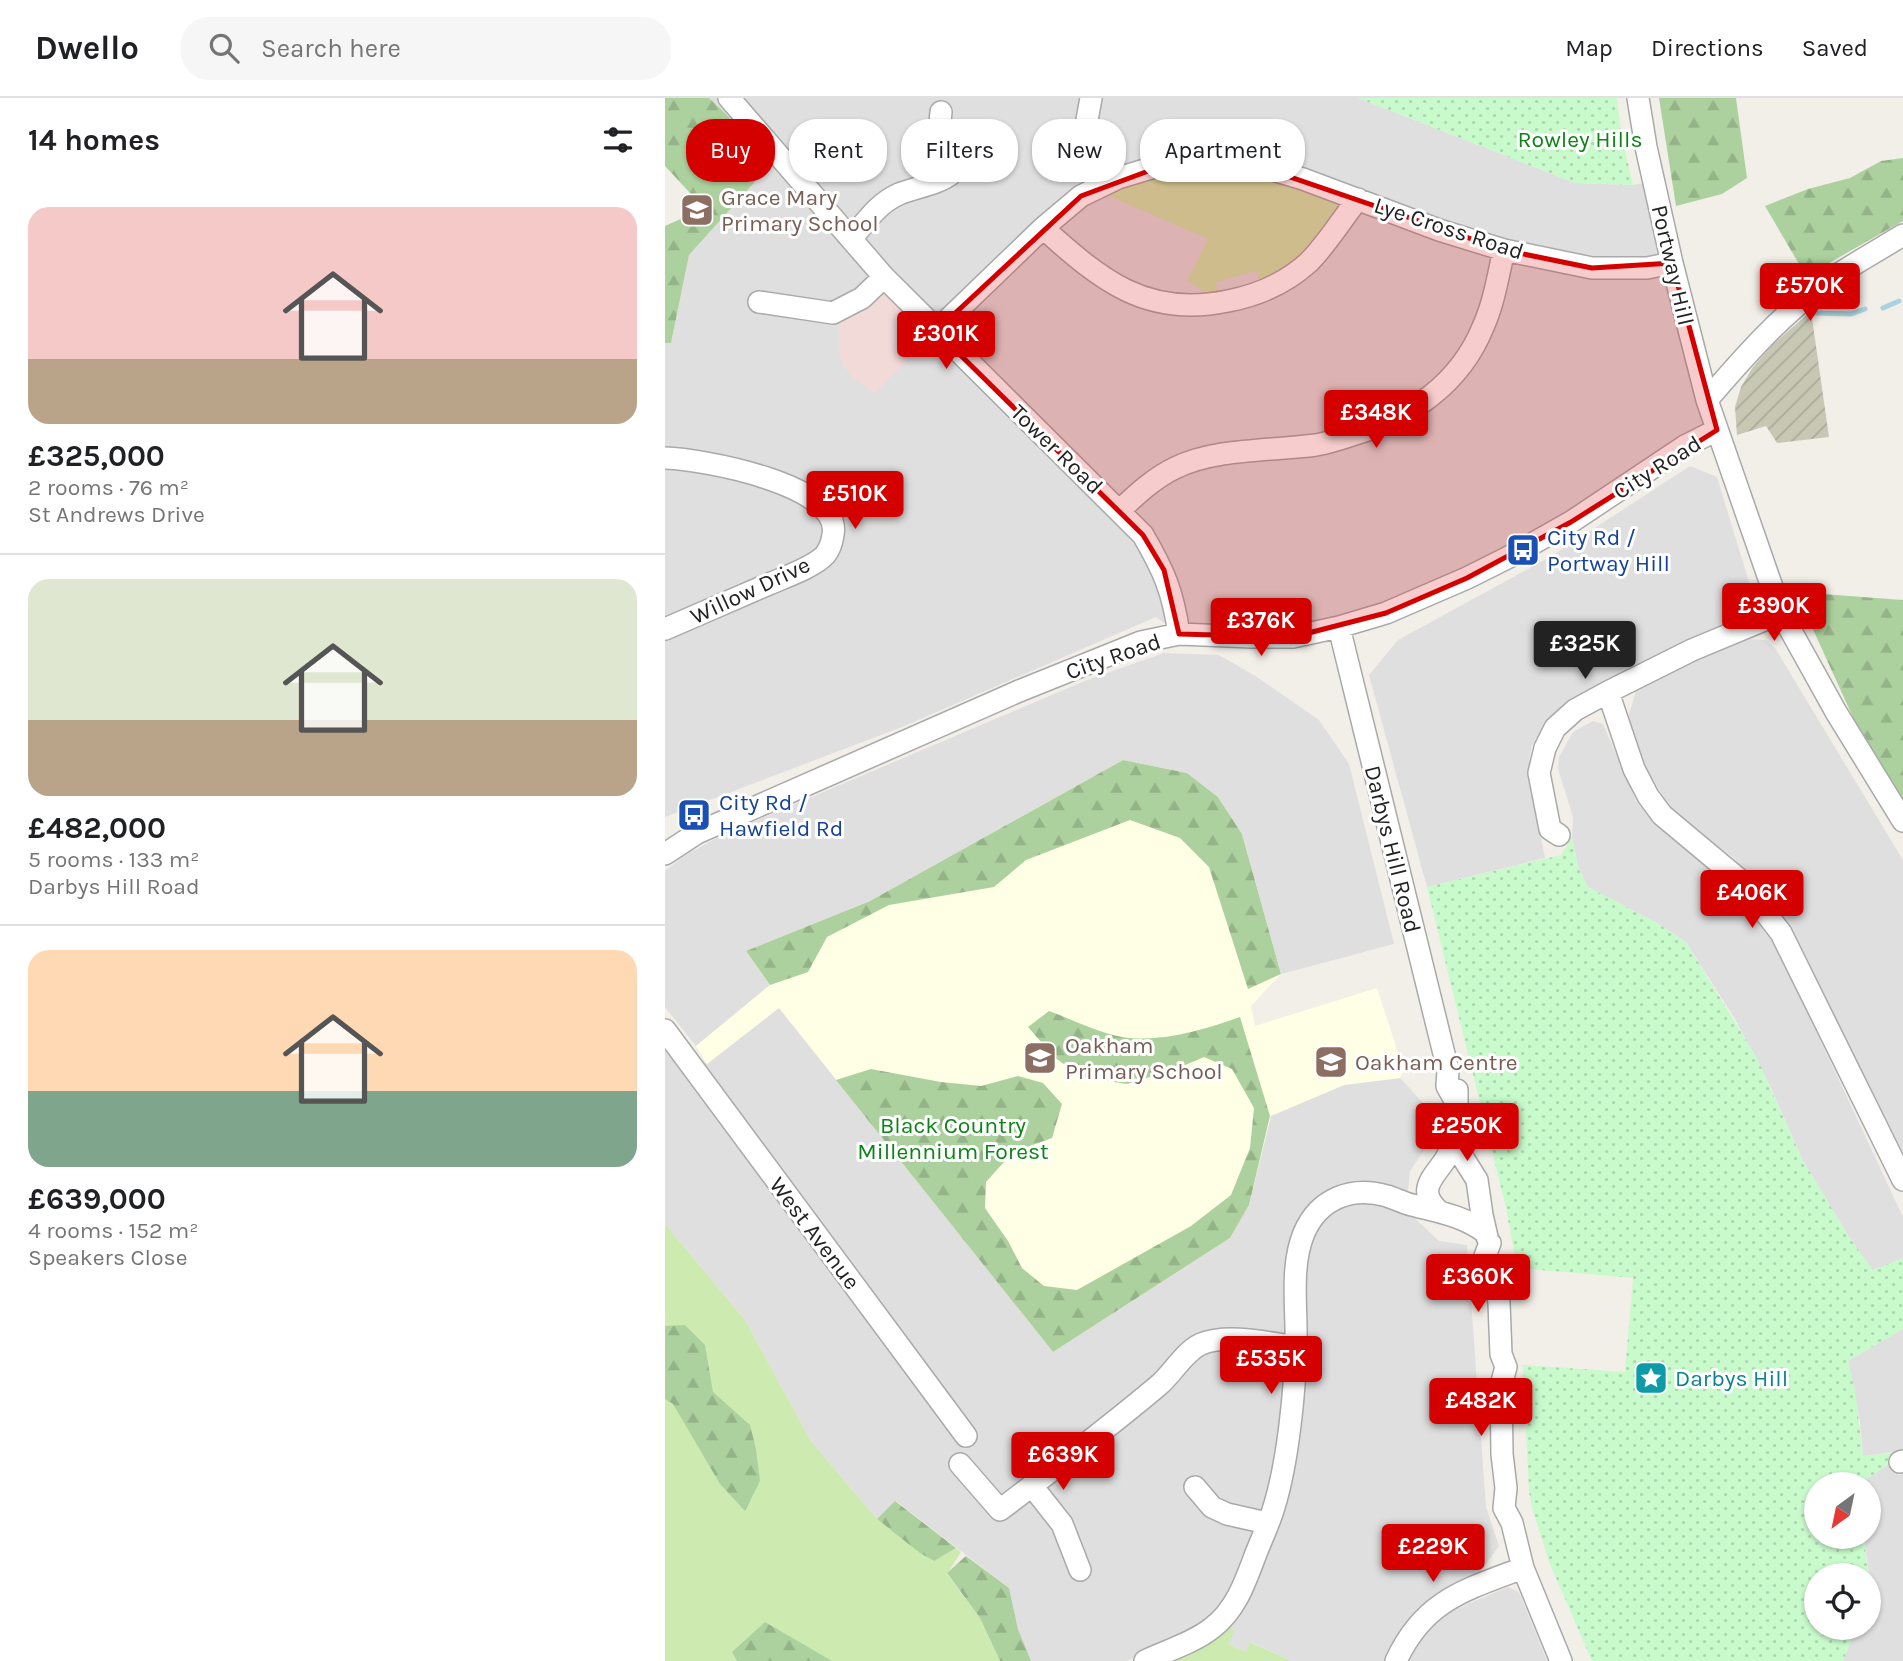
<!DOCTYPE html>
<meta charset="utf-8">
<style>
:root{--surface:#fff;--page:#f6f6f6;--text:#202124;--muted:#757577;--line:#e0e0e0;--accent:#d40000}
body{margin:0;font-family:Karla,sans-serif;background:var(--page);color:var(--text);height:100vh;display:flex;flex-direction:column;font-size:26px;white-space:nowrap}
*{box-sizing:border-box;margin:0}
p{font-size:23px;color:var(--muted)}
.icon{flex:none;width:38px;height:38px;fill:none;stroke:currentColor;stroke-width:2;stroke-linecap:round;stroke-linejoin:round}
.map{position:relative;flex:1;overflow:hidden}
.drawer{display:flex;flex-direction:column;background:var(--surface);width:665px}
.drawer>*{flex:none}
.guide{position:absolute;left:21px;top:21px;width:665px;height:63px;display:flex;gap:14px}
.needle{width:46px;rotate:213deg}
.tools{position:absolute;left:1139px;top:1374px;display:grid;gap:14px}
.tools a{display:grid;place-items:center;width:77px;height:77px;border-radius:50%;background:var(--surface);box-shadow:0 2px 5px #0004;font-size:35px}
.price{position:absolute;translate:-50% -60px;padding:0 16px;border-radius:7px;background:var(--accent);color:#fff;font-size:23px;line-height:46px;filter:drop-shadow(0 2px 4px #0008)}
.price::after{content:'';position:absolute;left:50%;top:42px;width:21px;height:16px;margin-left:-10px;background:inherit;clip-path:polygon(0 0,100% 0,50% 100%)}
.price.selected{background:#222;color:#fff}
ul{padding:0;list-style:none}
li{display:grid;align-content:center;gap:14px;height:371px;padding:0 28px}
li+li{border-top:2px solid var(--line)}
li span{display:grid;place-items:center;height:217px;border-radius:21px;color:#555}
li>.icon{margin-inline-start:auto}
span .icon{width:126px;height:126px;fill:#fffc;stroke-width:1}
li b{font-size:30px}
h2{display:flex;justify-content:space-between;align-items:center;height:84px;padding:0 28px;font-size:30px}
.pill{padding:0 24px;border-radius:28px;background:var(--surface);box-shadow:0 2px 5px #0004;font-size:24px;line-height:63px}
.pill.selected{background:var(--accent);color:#fff}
header{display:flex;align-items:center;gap:42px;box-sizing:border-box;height:98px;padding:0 35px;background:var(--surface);border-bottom:2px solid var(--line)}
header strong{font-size:33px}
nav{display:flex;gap:38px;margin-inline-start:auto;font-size:24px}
.search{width:490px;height:63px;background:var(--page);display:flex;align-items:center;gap:18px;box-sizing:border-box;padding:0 24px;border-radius:28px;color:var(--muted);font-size:26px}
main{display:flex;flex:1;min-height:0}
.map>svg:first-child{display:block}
.residential{fill:#e0dfdf}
.commercial{fill:#f2dad9}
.education{fill:#ffffe5}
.construction{fill:url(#construction-furrows)}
.grass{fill:#cdebb0}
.forest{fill:url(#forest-firs)}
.park{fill:url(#park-dots)}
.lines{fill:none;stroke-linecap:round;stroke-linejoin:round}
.stream{stroke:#aad3df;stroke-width:5}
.minor-casing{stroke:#a9a9a9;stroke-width:24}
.minor{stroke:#fff;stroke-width:21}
.marked{fill:#d40000;fill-opacity:0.2;stroke:#d40000;stroke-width:5;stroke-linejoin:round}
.labels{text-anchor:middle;stroke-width:6;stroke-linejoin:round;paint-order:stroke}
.park-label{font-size:23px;fill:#0c8416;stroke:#fff}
.education-label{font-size:23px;fill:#785e54;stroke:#fff;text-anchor:start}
.street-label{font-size:23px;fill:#222;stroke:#fff}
.transit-label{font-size:23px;fill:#164399;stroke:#fff;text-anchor:start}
.culture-label{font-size:23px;fill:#0d838f;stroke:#fff;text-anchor:start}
</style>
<header>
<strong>Dwello</strong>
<div class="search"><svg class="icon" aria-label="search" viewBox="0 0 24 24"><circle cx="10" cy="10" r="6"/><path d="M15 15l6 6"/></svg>Search here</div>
<nav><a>Map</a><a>Directions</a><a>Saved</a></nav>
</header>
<main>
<section class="drawer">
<h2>14 homes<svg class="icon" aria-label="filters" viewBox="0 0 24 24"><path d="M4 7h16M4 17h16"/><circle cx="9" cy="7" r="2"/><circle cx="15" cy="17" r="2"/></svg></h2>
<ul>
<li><span style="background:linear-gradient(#f6c9c9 70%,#b9a48a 0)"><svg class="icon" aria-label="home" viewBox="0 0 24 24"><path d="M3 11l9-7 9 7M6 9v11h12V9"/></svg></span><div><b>£325,000</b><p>2 rooms · 76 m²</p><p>St Andrews Drive</p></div></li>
<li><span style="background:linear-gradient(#dfe7d0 65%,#b9a48a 0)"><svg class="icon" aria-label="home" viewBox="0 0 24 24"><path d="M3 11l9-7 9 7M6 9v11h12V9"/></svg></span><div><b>£482,000</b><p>5 rooms · 133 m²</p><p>Darbys Hill Road</p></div></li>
<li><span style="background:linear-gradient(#ffd9b3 65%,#7fa58c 0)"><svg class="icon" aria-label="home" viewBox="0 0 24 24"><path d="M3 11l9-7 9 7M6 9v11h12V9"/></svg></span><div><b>£639,000</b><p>4 rooms · 152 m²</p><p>Speakers Close</p></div></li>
</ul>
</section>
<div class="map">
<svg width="1238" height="1563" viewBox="0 0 1238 1563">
<defs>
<pattern id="construction-furrows" width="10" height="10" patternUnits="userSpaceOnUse" patternTransform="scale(1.75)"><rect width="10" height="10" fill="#c7c7b4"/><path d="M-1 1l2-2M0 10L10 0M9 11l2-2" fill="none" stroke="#abab9a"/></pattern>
<pattern id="forest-firs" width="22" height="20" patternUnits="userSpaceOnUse" patternTransform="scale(1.75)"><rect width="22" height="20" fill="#add19e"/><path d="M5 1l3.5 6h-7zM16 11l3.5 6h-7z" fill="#95b388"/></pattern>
<pattern id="park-dots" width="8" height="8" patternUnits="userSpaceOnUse" patternTransform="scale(1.75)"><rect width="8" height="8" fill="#c8facc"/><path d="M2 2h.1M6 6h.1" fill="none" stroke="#acd6af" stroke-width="1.8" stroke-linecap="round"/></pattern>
</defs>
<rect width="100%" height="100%" fill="#f2efe9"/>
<path class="residential" d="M44 0H693L910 85 968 87 989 83 1052 332 906 424 674 529 514 536 491 519 237 629 0 719V245H6L24 157 105 67 61 16Z
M1025 368 1052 379 1088 497 1084 509 1078 517 905 608 881 628 867 647 864 662 872 720 880 760 762 789 704 577 733 542 885 459Z
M1083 541 1101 542 1110 550 1238 762V1054L1118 822 1070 761 1006 712 978 664 962 623 971 593 1036 559Z
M499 555 554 557 592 579 654 622 684 666 729 846 616 876 577 736 205 803 82 853 105 887 31 948 0 909V773L19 758 57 737 422 582Z
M928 623 938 626 971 703 997 731 1057 780 1088 810 1115 856 1238 1119V1160L1208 1173 1184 1139 1137 1061 1106 990 1070 921 1021 844 992 825 923 789 913 768 907 739 908 719 893 671 894 659 908 634Z
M114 909 388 1253 584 1107 605 1018 679 987 735 980 762 1009 769 1037 745 1073 741 1112 774 1143 802 1147 821 1409 834 1448 813 1477 801 1481 766 1500 752 1514 730 1544 723 1563H627L586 1544 581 1554 563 1546V1529L580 1509 616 1415 597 1411 564 1498 544 1522 521 1537 462 1563H366L353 1531 344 1490 231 1403 212 1421 146 1343 80 1222 0 1126V929L42 966Z
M1238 1231V1353L1198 1358 1195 1324 1183 1263Z
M1230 1362 1233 1377 1238 1376V1563H1178L1191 1530H1204V1477L1199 1439 1204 1438V1386H1194Z
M843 1489 854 1494 882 1563H743L763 1532 777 1517Z"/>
<path class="commercial" d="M219 179 271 233 210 295 186 278 179 269 174 257V213Z"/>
<path class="education" d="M458 662 522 675 553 699 577 736 616 876 586 908 590 928 712 890 739 973 735 980 679 987 606 1018 584 1107 565 1140 388 1254 114 910 42 966 31 948 105 887 81 853 205 803Z"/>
<path class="construction" d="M1146 213 1164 339 1112 345 1101 328 1072 337 1070 309 1076 289 1088 269 1106 248Z"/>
<path class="grass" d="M529 68H572L674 103 676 113 627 168 596 185 591 173 551 184 553 198 548 199 522 183 543 141 442 97 472 79Z
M0 1126 80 1222 146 1343 212 1421 268 1463 291 1450 296 1454 282 1476 315 1520 335 1563H0Z
M563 1529 570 1532 563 1546 581 1554 585 1544 627 1563H501Z"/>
<path class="forest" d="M0 0H44L61 16 105 67 24 157 6 245H0V128L31 114 25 95 0 68Z
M994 0H1071L1082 80 1057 96 1011 108Z
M1238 60V123L1141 178 1100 108 1143 91 1185 80 1216 63Z
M1131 494 1238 502V700L1201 648Z
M458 662 522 675 553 699 577 736 616 876 583 891 544 769 515 740 465 722 361 762 329 789 224 807 162 839 143 874 105 887 81 853 205 803Z
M384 913C406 921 434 935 457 939 496 945 538 932 575 919L605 1018 584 1107 565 1140 388 1254 171 982 206 971 276 984 316 988 353 978 378 985 397 1006 387 1040 348 1054 321 1084 320 1110 343 1143 357 1170 379 1188 412 1192 526 1128 566 1097 585 1050 589 1010 567 971 539 959 511 971 462 986 417 979 389 959 363 929Z
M20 1227 40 1247 48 1294 85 1327 91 1351 95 1383 80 1413 55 1386 8 1306 0 1301V1228Z
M230 1403 291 1450 269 1463 255 1455 212 1421Z
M301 1458 344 1490 353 1531 366 1563H335L315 1520 282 1475Z
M100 1524 167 1563H72L67 1554Z"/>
<path class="park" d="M693 0H952L956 35 968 87 910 85Z
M907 739 913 768 923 789 992 825 1021 844 1092 960 1137 1061 1184 1139 1208 1172 1238 1160V1231L1183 1263 1190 1292 1198 1358 1229 1355 1230 1362 1194 1386H1152V1438L1199 1439 1203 1477H1152V1530H1191L1178 1563H927L884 1464 868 1413 864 1394 858 1267 960 1274 968 1180 852 1170 841 1110 762 789 896 757Z"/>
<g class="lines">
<path class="stream" d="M1218 210 1234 203
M1151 215 1186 216 1200 211"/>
<defs>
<path id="minor" d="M64 0 219 179 478 437C499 473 508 494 514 536
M426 0 422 22 438 74 444 84
M973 0 981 49 1007 165 1042 302 1116 515 1171 614 1238 723
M378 130C436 182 481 220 563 203 594 197 620 186 644 164 662 146 677 121 693 101
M186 141C200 125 213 105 234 96 251 89 271 87 286 76 290 56 272 40 276 14
M94 204 168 215 197 200 219 179
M271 233 378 130 416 98 453 80 513 62 578 63 638 81 774 132 839 152 927 170H982L1007 165
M1042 302C1078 260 1115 218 1160 185 1185 168 1212 153 1238 137
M0 360C35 361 178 386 168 437 167 444 165 451 160 457 149 469 120 479 104 486 69 501 35 516 0 531
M455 412C471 397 489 380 510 370 551 350 606 353 651 347 663 345 675 341 687 337 745 320 795 286 818 229 829 205 833 178 839 152
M674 529 783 972 782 988 791 1004
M943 594 969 671 983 698 997 717 1076 783 1116 835 1238 1082
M894 737 885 731 874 675 880 650 890 630 910 612 943 594 1027 552 1116 515
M0 756 32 735 354 593 476 544 514 536 587 539H628L674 529 721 515 802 480 842 460 906 424 1020 348 1052 332
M0 932 301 1338
M792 992V1036L795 1055 812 1082 817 1117 822 1139
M775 1114C751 1093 767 1081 780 1062 785 1054 788 1044 792 1036
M825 1145 820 1158 829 1172 834 1205 836 1256 841 1269 836 1287 837 1356 841 1390 839 1410 847 1425 858 1470 896 1563
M1235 1364 1238 1363
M295 1366 335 1412C389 1371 443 1330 494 1287 508 1275 519 1254 536 1246 563 1235 604 1245 631 1249
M367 1388 397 1426 415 1472
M530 1389 547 1409 562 1416 602 1425
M480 1563C501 1553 528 1545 547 1530 570 1513 580 1485 590 1458 596 1442 604 1426 609 1409 623 1364 630 1293 631 1246 632 1210 625 1168 639 1135 654 1100 687 1088 722 1098 731 1101 739 1105 747 1107 774 1114 799 1118 821 1135
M731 1563C759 1502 800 1492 858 1470"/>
</defs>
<use href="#minor" class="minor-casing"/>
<use href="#minor" class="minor"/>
</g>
<path class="marked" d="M513 62 578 63 839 152 927 170 1007 165 1052 332 906 424 802 480 721 515 628 539 514 536 499 472 478 437 271 233 416 98Z"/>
<defs>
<symbol id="school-square" viewBox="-11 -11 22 22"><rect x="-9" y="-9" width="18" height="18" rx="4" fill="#8d6e63" stroke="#fff"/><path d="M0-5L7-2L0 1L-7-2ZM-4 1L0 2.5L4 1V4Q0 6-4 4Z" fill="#fff"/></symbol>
<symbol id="bus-square" viewBox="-11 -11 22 22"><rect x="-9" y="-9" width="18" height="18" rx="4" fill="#1a4fb4" stroke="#fff"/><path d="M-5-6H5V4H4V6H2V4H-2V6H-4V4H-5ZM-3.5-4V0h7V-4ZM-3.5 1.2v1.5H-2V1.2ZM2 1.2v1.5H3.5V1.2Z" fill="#fff"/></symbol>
<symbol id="sight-square" viewBox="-11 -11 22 22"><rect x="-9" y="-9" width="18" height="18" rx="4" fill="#0f9aa8" stroke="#fff"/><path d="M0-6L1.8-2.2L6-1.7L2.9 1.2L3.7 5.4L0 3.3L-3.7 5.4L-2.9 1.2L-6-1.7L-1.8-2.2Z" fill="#fff"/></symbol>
</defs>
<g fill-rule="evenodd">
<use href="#school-square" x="13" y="93" width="38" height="38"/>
<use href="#bus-square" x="839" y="433" width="38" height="38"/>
<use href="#bus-square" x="10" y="698" width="38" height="38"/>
<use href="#school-square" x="356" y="941" width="38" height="38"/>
<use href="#school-square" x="647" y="945" width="38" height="38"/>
<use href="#sight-square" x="967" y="1261" width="38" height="38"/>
</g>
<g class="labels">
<g class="park-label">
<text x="915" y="49">Rowley Hills</text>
<text x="288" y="1035">Black Country<tspan x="288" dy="26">Millennium Forest</tspan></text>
</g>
<g class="education-label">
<text x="56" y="107">Grace Mary<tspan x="56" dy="26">Primary School</tspan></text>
<text x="400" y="955">Oakham<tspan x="400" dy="26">Primary School</tspan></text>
<text x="690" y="972">Oakham Centre</text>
</g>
<g class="street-label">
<text transform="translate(784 130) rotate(18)" y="8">Lye Cross Road</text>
<text transform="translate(1008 167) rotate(77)" y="8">Portway Hill</text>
<text transform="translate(392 351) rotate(44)" y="8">Tower Road</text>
<text transform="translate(992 369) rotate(-32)" y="8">City Road</text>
<text transform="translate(85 492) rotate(-25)" y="8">Willow Drive</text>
<text transform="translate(448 558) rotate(-19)" y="8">City Road</text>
<text transform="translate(728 751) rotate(76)" y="8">Darbys Hill Road</text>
<text transform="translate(150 1135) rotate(53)" y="8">West Avenue</text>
</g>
<g class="transit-label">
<text x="882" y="447">City Rd /<tspan x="882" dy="26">Portway Hill</tspan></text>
<text x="54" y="712">City Rd /<tspan x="54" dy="26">Hawfield Rd</tspan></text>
</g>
<g class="culture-label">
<text x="1010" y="1288">Darbys Hill</text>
</g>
</g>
</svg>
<div class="tools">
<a><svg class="needle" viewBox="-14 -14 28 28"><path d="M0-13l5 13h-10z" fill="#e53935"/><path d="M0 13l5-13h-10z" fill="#757577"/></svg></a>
<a><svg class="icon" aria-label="locate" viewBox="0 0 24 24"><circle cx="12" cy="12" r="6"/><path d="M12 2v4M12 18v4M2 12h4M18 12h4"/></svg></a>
</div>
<b class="price" style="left:1145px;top:225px">£570K</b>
<b class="price" style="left:281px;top:273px">£301K</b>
<b class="price" style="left:711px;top:352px">£348K</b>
<b class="price" style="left:190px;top:433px">£510K</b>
<b class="price" style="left:1109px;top:545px">£390K</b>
<b class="price" style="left:596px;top:560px">£376K</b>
<b class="price selected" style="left:920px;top:583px">£325K</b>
<b class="price" style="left:1087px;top:832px">£406K</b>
<b class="price" style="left:802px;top:1065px">£250K</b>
<b class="price" style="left:813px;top:1216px">£360K</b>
<b class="price" style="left:606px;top:1298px">£535K</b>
<b class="price" style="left:816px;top:1340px">£482K</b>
<b class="price" style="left:398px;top:1394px">£639K</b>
<b class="price" style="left:768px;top:1486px">£229K</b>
<div class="guide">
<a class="pill selected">Buy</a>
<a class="pill">Rent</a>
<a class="pill">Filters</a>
<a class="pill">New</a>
<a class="pill">Apartment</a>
</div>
</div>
</main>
